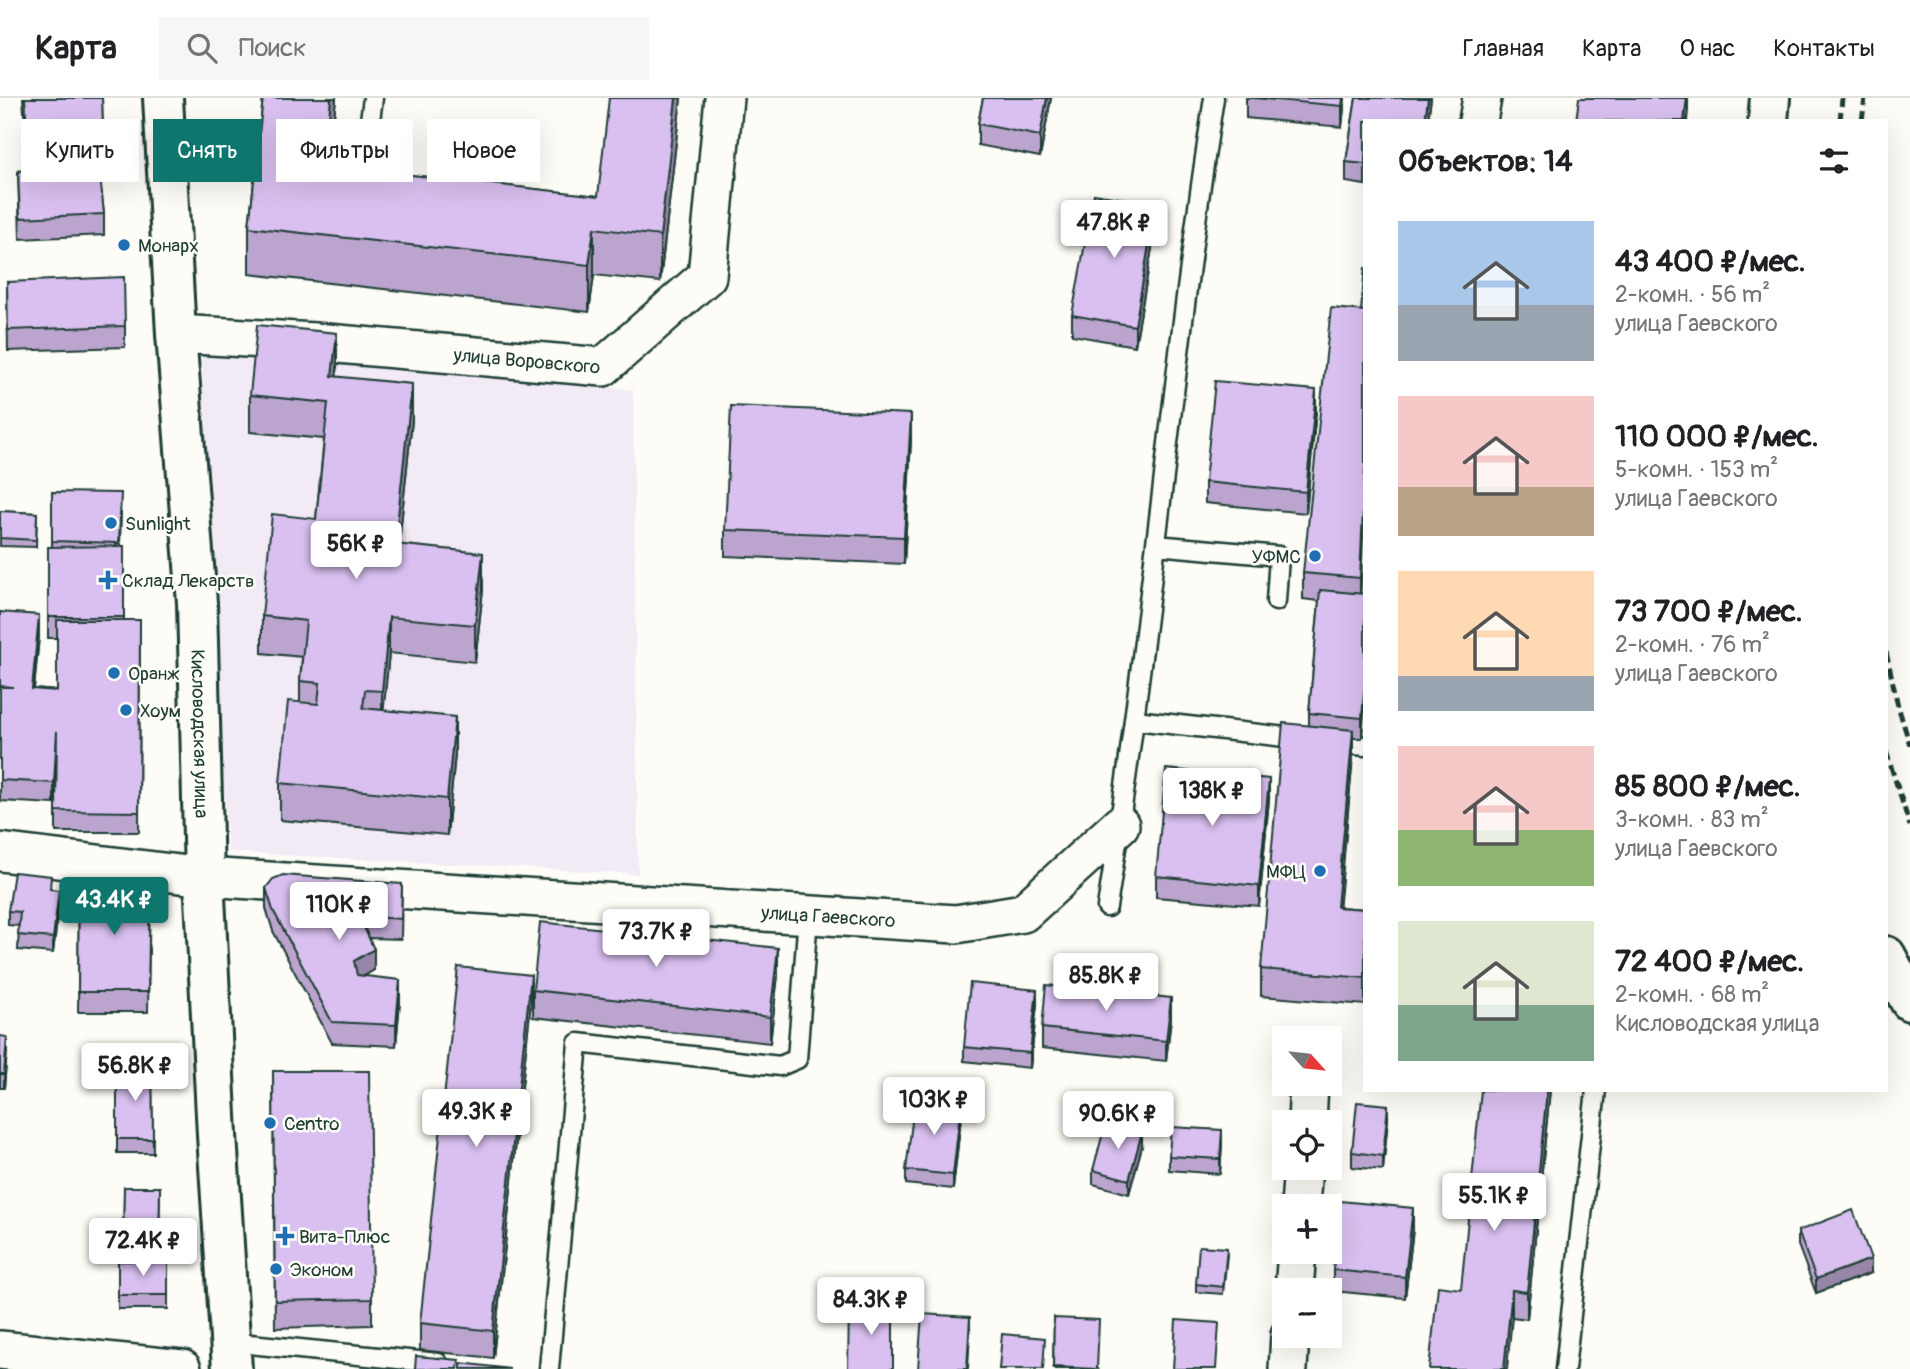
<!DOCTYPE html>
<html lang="ru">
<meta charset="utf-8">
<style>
:root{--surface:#fff;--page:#f6f6f6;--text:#202124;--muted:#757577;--line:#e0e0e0;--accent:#0f766e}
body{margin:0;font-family:Pangolin,sans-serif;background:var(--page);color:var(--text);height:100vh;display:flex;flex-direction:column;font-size:26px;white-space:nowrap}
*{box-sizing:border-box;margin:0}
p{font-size:23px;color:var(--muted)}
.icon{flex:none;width:38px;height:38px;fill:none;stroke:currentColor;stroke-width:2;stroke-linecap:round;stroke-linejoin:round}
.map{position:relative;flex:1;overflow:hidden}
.drawer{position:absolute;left:1363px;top:21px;width:525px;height:973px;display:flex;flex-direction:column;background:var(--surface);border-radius:0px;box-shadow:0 7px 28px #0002}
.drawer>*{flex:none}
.guide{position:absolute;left:21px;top:21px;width:665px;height:63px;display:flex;gap:14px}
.needle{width:46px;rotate:117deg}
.tools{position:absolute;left:1272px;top:928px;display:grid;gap:14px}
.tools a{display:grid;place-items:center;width:70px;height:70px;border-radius:0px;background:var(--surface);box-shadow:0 7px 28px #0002;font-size:35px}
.price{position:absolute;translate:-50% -60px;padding:0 16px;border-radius:7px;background:#fff;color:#222;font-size:23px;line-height:46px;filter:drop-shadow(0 2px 4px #0008)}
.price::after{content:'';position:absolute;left:50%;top:42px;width:21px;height:16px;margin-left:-10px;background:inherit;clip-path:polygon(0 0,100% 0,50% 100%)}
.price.on{background:var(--accent);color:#fff}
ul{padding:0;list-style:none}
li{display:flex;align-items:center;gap:21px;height:175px;padding:0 35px}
li span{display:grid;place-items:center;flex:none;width:196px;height:140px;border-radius:0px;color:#555}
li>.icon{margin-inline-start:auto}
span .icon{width:84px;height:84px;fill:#fffc;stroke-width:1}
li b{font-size:30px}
h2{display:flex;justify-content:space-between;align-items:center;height:84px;padding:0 35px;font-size:30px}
.chip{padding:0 24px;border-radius:0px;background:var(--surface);box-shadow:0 7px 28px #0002;font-size:24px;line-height:63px}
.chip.on{background:var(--accent);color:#fff}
header{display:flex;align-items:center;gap:42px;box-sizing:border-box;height:98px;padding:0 35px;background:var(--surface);border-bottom:2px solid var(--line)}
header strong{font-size:33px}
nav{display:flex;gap:38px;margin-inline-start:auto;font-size:24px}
.search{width:490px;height:63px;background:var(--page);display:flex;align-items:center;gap:18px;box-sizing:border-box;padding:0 24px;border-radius:0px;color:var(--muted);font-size:26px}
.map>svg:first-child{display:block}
.built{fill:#f2eaf5}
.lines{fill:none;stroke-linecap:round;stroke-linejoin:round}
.service-casing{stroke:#1f3d34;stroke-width:23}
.minor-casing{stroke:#1f3d34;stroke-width:42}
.tertiary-casing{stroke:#1f3d34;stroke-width:44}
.service{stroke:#fdfcf7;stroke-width:18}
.minor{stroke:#fdfcf7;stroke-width:37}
.tertiary{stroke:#fdfcf7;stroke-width:38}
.rail{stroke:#1f3d34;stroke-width:5;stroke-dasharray:10 5;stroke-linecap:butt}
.wall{fill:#bba5ce;stroke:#1f3d34;stroke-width:2}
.shaded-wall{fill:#9886a8;stroke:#1f3d34;stroke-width:2}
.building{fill:#d9c0f0;stroke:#1f3d34;stroke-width:2}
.poi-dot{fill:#1f6fb2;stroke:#fdfcf7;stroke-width:2.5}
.labels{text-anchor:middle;stroke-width:5;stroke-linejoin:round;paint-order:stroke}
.poi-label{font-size:19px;fill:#1f3d34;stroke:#fdfcf7;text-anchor:start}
.street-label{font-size:19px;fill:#1f3d34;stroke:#fdfcf7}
</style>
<header>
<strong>Карта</strong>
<div class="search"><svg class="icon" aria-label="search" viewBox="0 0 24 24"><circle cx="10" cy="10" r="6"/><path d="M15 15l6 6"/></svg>Поиск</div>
<nav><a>Главная</a><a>Карта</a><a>О нас</a><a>Контакты</a></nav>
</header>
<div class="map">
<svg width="1910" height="1271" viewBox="0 0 1910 1271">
<rect width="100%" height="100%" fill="#fdfcf7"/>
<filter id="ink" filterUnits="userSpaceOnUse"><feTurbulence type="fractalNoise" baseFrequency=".0143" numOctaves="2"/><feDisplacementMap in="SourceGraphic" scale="14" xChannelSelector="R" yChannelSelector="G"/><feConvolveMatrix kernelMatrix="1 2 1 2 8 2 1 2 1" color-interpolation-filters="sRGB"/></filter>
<g filter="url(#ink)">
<path class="built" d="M201 250 633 292 638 776 228 754Z"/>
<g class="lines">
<defs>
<path id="service" d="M373 0 362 81 377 82
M1156 447 1279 458 1276 503
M1135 622 1365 648
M1107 809C1150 540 1172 269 1214 0
M230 1244 438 1265
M549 1271 578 945 780 968 797 961 808 818
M1565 1271 1596 992"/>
<g id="minor">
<path d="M1478 23 1482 0"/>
<path id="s1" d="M176 236 315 244 603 269 707 178 724 0"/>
<path id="s2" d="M0 754 204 779 956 826 1023 815 1120 727"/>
<path d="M1307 1024 1309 985"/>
<path d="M1300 1108 1303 1069"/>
<path d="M1294 1192 1297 1153"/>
<path d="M0 1252 182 1271"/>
<path d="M1288 1271 1290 1237"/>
</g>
<g id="tertiary">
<path id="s3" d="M163 0 176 236 197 505 204 779 217 1037 232 1271"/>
<path d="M1768 23 1770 0"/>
<path d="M1886 858 1910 903"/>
</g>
</defs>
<use href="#service" class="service-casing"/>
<use href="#minor" class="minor-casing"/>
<use href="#tertiary" class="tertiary-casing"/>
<use href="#service" class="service"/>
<use href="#minor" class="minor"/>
<use href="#tertiary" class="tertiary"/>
<path class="rail" d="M1840 23 1842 0
M1862 23 1865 0
M1886 554 1898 608 1910 647
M1886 653 1910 728"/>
</g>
<path class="wall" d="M23 0H102L104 81H100L104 116V137L20 141 18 73 28 72Z
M263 0H336L329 68 598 98 681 0 660 184 594 177 589 214 249 176V129Z
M983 0H1051L1040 59 978 47V26Z
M1246 0H1345L1342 29 1246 20Z
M1356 0H1431L1428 23H1365V87L1346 84V64Z
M1156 127 1135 248 1072 237V217Z
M7 184 125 228V249L8 253Z
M1361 213 1360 496H1365L1362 640H1353V658L1339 809 1365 811V907L1261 898V871L1309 627V615L1319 503 1303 501V475Z
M337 272 336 279 412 322 399 446 483 491 475 564 389 555 383 612 455 656 447 737 280 722V685L300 604V583L302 559 262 555V518L316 421 324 341 250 334V297Z
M1316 313 1306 415 1205 405V384Z
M911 342 904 466 725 458V432Z
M52 394 121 415 120 448H124V522H140L139 734H56V654L54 706 0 703V514L39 538 34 591 57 593V540H48V449H52Z
M0 413 37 415 36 449 0 448Z
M1269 701 1259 808 1156 799V778Z
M79 783 150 785 148 914H78Z
M402 786 401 841 369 840 374 872 364 878 400 903 396 948 332 945 273 833 266 810V790Z
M51 792 59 806 53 855 18 852 19 828 8 827V813Z
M778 877 770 945 533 919V892Z
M531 904 493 1260 420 1252V1225Z
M1037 906 1030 970 964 963V949Z
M1171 920 1166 963 1042 950V930Z
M0 938 7 953 4 990H0Z
M117 968H152L153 1055H117Z
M273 973 372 1201V1227L275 1230Z
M1550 992 1527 1221 1512 1219 1461 1191Z
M961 1019 953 1091 906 1086V1072Z
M1388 1021 1383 1072 1352 1069V1054Z
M1222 1046 1220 1076 1169 1072V1058Z
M1142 1048 1129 1096 1093 1086V1072Z
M124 1089H160L159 1163 123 1162Z
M1413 1131 1405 1200 1333 1193V1172Z
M1798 1133 1871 1175 1816 1195 1798 1147Z
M1227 1157 1223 1196 1196 1194V1186Z
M118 1163H168V1211H118Z
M1054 1220 1098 1271H1053Z"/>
<path class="shaded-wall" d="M331 0H336L324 112V66Z
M676 0H681L660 184V138Z
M1047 0H1051L1040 59V38Z
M1343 0H1345L1342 29V8Z
M1428 0H1431L1428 23H1425Z
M1687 0H1688V12L1687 23H1684Z
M1156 106V127L1135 248V228Z
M594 130V177L589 214V167Z
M337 235V272L332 315V278Z
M412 286V322L395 483V446Z
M1316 292V313L1306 415V394Z
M911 316V342L904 466V439Z
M1365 369V396L1360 507V480Z
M483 455V491L475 564V527Z
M39 517V538L32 612V591Z
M389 519V555L382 630V593Z
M1365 583V604L1362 640V620Z
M455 619V656L447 737V701Z
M1353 632V658L1337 836V809Z
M57 633V653L54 706V685Z
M1269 681V701L1259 808V788Z
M59 792V806L53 855V840Z
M778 850V877L770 945V919Z
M374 851V872L354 884V863Z
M531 877V904L493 1260V1233Z
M400 882V903L396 948V927Z
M1037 892V906L1030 970V955Z
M1171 900V920L1166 963V943Z
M7 939V953L4 990V976Z
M1547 992H1550L1527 1221V1194Z
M961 1005V1019L953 1091V1077Z
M1388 1007V1021L1383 1072V1058Z
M1222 1032V1046L1220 1076V1061Z
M1142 1034V1048L1129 1096V1082Z
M1413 1110V1131L1405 1200V1179Z
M1871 1161V1175L1816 1195V1181Z
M1512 1192V1219L1507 1271H1504Z
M970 1219V1233L968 1271H967Z"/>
<path class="building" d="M25 0H102L104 60 29 66Z
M263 0H331L324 66 278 62 598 98 609 0H676L660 138 594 130 589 167 249 129Z
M983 0H1047L1040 38 978 26Z
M1254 0H1343L1342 8Z
M1356 0H1428L1425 23H1365V66L1346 64Z
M1579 0H1687L1684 23H1576Z
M99 68 104 116 20 120 18 73Z
M1094 96 1156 106 1135 228 1072 217Z
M1365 169V213H1361Z
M124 179 125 228 8 232 7 184Z
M1331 210 1365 213V369L1360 480 1303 475Z
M257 227 337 235 332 278 412 286 395 446 483 455 475 527 389 519 382 593 365 592 363 610 455 619 447 701 280 685 288 603 318 606 320 585 300 583 306 523 262 518 272 416 316 421 328 305 250 297Z
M1215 283 1316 292 1306 394 1205 384Z
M731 308 911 316 904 439 725 432Z
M52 394 121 395 119 445 52 443Z
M0 413 37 415 36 442 0 440Z
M124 448V519H48V449Z
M1320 492 1365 496V583L1362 620 1309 615Z
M0 514 39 517 32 591 57 593V522H140L139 714 56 713 57 633 54 685 0 682V589H13L0 588Z
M1283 625 1353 632 1337 809 1365 811V880L1261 871Z
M1166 671 1269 681 1259 788 1156 778Z
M14 774 51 778 50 791 59 792 53 840 18 837 20 814 8 813Z
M283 777 402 786 401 821 359 818 374 851 354 863 357 877 400 882 396 927 332 924 273 812 266 790 273 781Z
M79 783 150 785 148 894H78Z
M540 824 778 850 770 919 533 892Z
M458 869 531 877 493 1233 420 1225Z
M970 885 1037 892 1030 955 964 949Z
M1046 887 1171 900 1166 943 1042 930Z
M0 938 7 939 4 976H0Z
M117 968H152L153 1041H117Z
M273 973H369L372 1201 275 1203Z
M1481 992H1547L1527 1194 1512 1192 1504 1271H1429L1438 1188 1461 1191Z
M915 1000 961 1005 953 1077 906 1072Z
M1357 1004 1388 1007 1383 1058 1352 1054Z
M1106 1024 1142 1034 1129 1082 1093 1072Z
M1171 1029 1222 1032 1220 1061 1169 1058Z
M124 1089H160L159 1148H123Z
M1340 1103 1413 1110 1405 1179 1333 1172Z
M1853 1112 1871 1161 1816 1181 1798 1133Z
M1199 1148 1227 1150 1223 1189 1196 1186Z
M118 1163H168V1197H118Z
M849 1207 893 1208V1271H848Z
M922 1216 970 1219 967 1271H918Z
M1054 1220 1099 1222 1097 1271 1053 1269Z
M1176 1222 1219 1225 1216 1271H1173Z
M1002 1236 1045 1240 1043 1271H999Z
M416 1258 459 1262 458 1271H415Z
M461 1265 510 1271H461Z"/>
</g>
<g class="poi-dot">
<circle cx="124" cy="147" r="7"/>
<circle cx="111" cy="425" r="7"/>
<circle cx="1315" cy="458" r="7"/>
<path d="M104.5 471.5h7v7h7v7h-7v7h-7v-7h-7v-7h7z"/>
<circle cx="114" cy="575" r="7"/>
<circle cx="126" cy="612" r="7"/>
<circle cx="1320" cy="773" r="7"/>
<circle cx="270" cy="1025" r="7"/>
<path d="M281.5 1127.5h7v7h7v7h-7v7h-7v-7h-7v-7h7z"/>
<circle cx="276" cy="1171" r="7"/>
</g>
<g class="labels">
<g class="poi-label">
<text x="138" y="154">Монарх</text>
<text x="125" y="432">Sunlight</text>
<text x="1301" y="465" text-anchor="end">УФМС</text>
<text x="122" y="489">Склад Лекарств</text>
<text x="128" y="582">Оранж</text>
<text x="140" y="619">Хоум</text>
<text x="1306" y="780" text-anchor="end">МФЦ</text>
<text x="284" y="1032">Centro</text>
<text x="299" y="1145">Вита-Плюс</text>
<text x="290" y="1178">Эконом</text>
</g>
<g class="street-label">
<text dy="7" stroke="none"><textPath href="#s1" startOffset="352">улица Воровского</textPath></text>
<text dy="7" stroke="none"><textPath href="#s3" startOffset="637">Кисловодская улица</textPath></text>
<text dy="7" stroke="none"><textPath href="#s2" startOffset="831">улица Гаевского</textPath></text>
</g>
</g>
</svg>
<div class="tools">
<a><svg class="needle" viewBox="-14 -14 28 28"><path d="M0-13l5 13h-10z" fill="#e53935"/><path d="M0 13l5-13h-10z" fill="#757577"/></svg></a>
<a><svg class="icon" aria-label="locate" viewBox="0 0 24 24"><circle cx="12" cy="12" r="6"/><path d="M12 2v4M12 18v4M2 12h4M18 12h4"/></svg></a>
<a>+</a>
<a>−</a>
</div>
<b class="price" style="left:1114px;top:162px">47.8K ₽</b>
<b class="price" style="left:356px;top:483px">56K ₽</b>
<b class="price" style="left:1212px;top:730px">138K ₽</b>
<b class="price on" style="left:114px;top:839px">43.4K ₽</b>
<b class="price" style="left:339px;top:844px">110K ₽</b>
<b class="price" style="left:656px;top:871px">73.7K ₽</b>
<b class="price" style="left:1106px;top:915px">85.8K ₽</b>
<b class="price" style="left:135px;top:1005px">56.8K ₽</b>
<b class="price" style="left:934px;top:1039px">103K ₽</b>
<b class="price" style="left:476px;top:1051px">49.3K ₽</b>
<b class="price" style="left:1118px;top:1053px">90.6K ₽</b>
<b class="price" style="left:1494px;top:1135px">55.1K ₽</b>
<b class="price" style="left:143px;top:1180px">72.4K ₽</b>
<b class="price" style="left:871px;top:1239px">84.3K ₽</b>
<div class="guide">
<a class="chip">Купить</a>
<a class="chip on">Снять</a>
<a class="chip">Фильтры</a>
<a class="chip">Новое</a>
</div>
<section class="drawer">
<h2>Объектов: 14<svg class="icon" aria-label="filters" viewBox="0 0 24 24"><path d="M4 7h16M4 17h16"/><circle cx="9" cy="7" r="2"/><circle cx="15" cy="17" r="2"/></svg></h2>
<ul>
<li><span style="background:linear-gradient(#a9c7e8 60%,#9aa5b1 0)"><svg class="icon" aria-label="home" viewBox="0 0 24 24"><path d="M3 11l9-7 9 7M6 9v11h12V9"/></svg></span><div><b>43 400 ₽/мес.</b><p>2-комн. · 56 m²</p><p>улица Гаевского</p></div></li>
<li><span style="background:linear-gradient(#f6c9c9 65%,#b9a48a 0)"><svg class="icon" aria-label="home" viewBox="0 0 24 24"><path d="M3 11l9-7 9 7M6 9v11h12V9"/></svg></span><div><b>110 000 ₽/мес.</b><p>5-комн. · 153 m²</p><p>улица Гаевского</p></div></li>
<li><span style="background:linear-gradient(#ffd9b3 75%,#9aa5b1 0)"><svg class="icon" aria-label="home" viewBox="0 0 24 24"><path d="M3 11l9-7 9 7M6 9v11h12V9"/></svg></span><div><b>73 700 ₽/мес.</b><p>2-комн. · 76 m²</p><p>улица Гаевского</p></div></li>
<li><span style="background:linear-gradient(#f6c9c9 60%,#8fb573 0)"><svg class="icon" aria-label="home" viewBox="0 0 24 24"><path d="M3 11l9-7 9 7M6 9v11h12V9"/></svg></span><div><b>85 800 ₽/мес.</b><p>3-комн. · 83 m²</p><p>улица Гаевского</p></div></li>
<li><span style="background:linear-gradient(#dfe7d0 60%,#7fa58c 0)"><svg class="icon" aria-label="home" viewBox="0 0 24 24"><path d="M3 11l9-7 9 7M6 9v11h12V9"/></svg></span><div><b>72 400 ₽/мес.</b><p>2-комн. · 68 m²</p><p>Кисловодская улица</p></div></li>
</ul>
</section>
</div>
